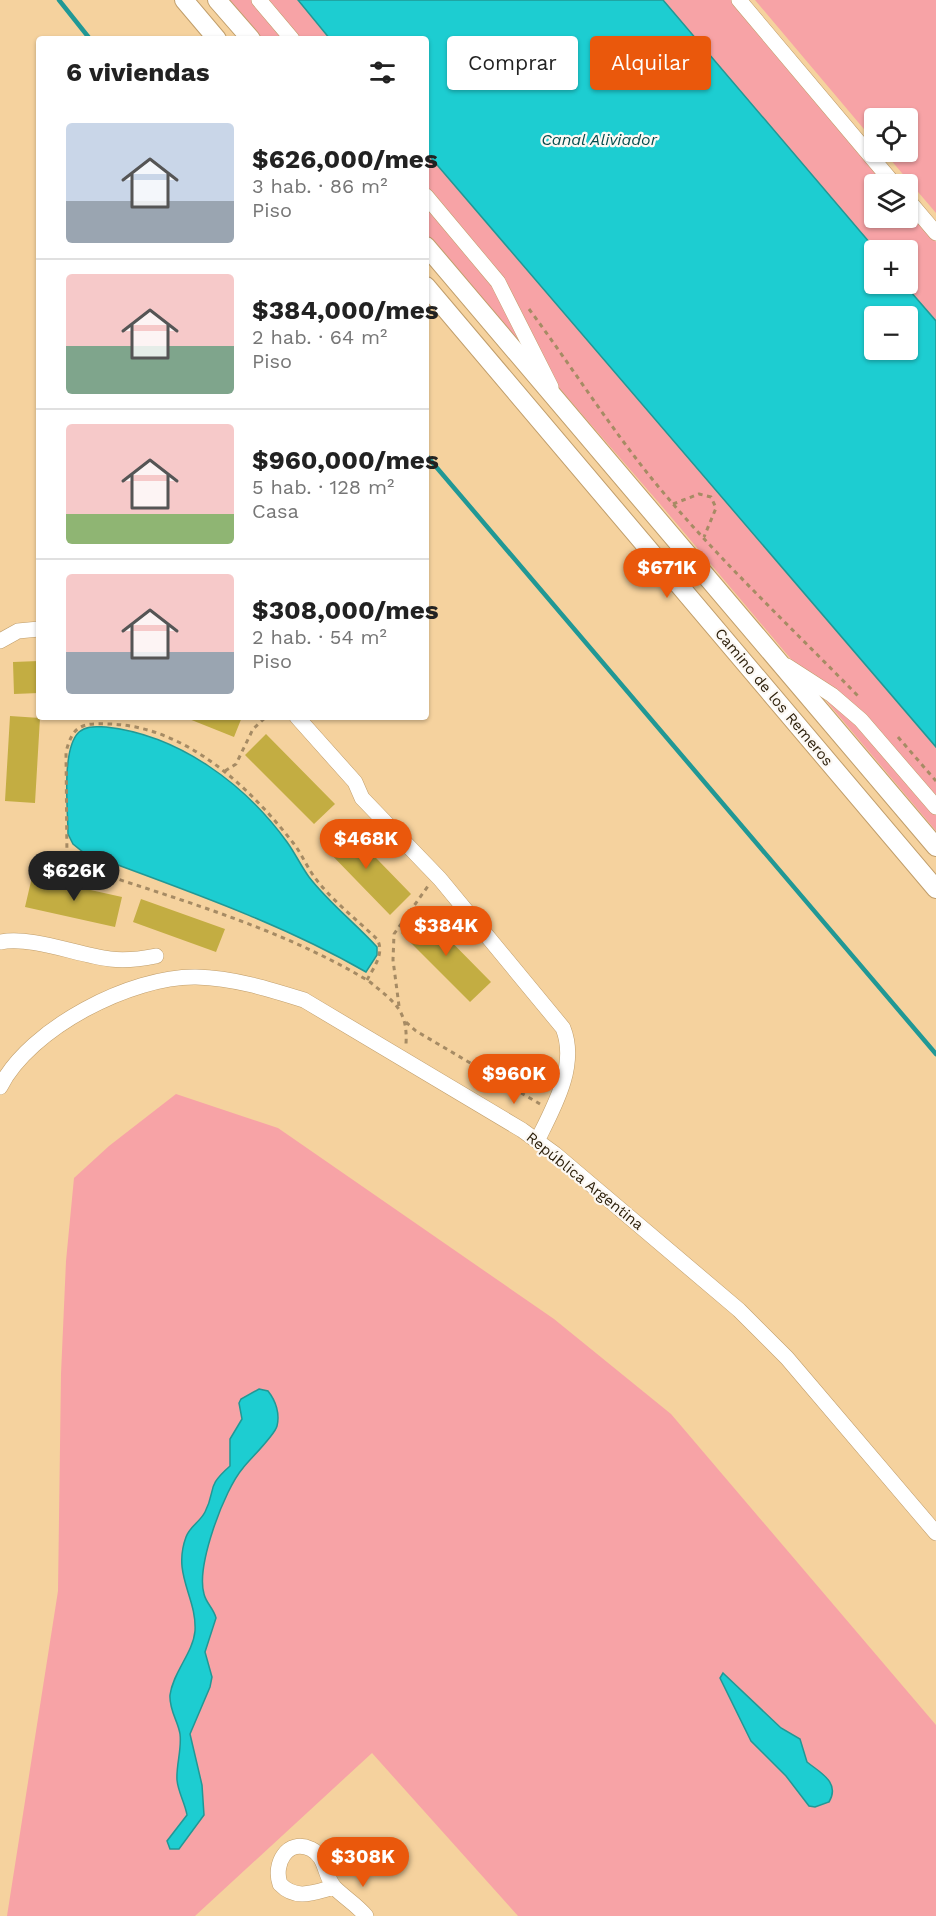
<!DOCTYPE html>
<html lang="es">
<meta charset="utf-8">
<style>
:root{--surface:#fff;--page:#f2f2f2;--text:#222;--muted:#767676;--line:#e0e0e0;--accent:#ea580c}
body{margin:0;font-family:"Work Sans",sans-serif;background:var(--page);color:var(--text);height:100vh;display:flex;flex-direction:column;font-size:22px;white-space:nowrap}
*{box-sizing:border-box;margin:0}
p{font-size:20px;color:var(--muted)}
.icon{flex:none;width:33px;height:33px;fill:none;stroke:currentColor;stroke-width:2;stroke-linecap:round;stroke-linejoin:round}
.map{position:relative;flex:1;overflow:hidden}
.details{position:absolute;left:36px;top:36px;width:393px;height:684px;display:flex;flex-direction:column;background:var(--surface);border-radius:6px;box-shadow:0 2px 4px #0004}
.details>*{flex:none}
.guide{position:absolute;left:447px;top:36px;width:399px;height:54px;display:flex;gap:12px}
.controls{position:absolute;left:864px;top:108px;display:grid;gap:12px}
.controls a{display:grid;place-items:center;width:54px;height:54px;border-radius:6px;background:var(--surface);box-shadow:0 2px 4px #0004;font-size:30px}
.price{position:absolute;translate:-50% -51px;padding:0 14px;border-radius:21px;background:var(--accent);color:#fff;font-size:20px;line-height:39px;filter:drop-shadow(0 2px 3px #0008)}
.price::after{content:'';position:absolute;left:50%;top:36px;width:18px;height:14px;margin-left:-9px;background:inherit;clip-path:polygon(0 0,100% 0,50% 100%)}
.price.selected{background:#222;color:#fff}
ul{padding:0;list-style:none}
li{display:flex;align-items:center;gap:18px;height:150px;padding:0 30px}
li+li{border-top:2px solid var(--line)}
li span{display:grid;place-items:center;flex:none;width:168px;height:120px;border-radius:6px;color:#555}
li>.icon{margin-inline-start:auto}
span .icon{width:72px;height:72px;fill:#fffc;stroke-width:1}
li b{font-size:26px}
h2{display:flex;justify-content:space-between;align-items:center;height:72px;padding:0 30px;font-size:26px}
.pill{padding:0 21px;border-radius:6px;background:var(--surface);box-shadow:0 2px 4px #0004;font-size:21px;line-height:54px}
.pill.selected{background:var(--accent);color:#fff}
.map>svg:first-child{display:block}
.green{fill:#f7a3a6}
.water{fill:#1dcdd1;stroke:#219895;stroke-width:1.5;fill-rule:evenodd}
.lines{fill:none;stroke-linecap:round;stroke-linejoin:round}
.stream{stroke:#219895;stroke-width:4.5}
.building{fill:#c3ad42}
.minor-casing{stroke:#c09e6b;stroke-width:16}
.major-casing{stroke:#c09e6b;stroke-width:20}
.path{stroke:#a68b64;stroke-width:3;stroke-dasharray:4.5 4.5;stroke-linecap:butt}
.minor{stroke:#fff;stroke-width:15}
.major{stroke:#fff;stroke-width:18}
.labels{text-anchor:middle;stroke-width:4.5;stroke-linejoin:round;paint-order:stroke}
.street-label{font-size:15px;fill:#2a1d08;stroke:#fcf8f3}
.water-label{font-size:16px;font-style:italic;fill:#044c4e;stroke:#fcf8f3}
</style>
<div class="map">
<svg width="936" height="1916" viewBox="0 0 936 1916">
<rect width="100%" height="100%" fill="#f5d29e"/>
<path class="green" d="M228 0H298L330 39H260Z
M663 0H731L887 184H874V218H908V208L936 242V321L904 284H908V250H876Z
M755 0H936V213L884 152H908V118H874V141Z
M426 152 936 747V831L660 504 426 235Z
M176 1094 278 1128 554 1319 671 1414 936 1725V1916H518L372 1753 195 1916H7L58 1591 61 1374 66 1261 74 1178 109 1146Z"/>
<path class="water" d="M298 0H663L876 250 874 284H904L936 321V747L426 152V39H330ZM874 316H908V350H874Z
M106 727C179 735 245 784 287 842 295 853 301 866 309 877 328 902 355 923 377 947V955L366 972C277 921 179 888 83 852L73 844 68 834C68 810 61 749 79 732 87 725 97 727 106 727Z
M259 1389 268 1391C276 1401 280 1414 277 1426 275 1435 250 1459 243 1468 224 1490 196 1566 204 1594 206 1603 214 1609 216 1618L205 1652 212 1677 210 1687 190 1734 202 1785 204 1815 179 1849H170L167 1841 187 1815C185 1803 178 1792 177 1780 176 1765 182 1749 180 1734 178 1721 169 1710 170 1695 173 1672 193 1653 195 1631 197 1597 172 1575 186 1537 190 1526 200 1522 205 1512 217 1488 205 1488 230 1466V1439L242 1419 239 1403 241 1399Z
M723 1673 781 1728 800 1739 807 1762C819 1772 841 1782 829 1802L815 1807 809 1806 786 1776 751 1741 720 1678Z"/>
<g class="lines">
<path class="stream" d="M59 0 90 39
M426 455 936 1054"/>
</g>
<path class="building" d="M39 661V693L14 694 13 662Z
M10 716 40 718 35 803 5 801Z
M184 717H242L234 737Z
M266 734 335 804 314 824 245 755Z
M343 824 411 894 390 915 322 845Z
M32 877 122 897 115 927 25 907Z
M141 899 225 929 216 952 133 922Z
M422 912 491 982 470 1002 401 933Z"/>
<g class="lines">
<defs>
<path id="minor" d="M259 0 292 39
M739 0 894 184
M426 196 498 282 551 387
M908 200 936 233
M0 641 18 631 39 629
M787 666 832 695 861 720 936 807
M297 717 355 782 362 798 440 879 563 1028C578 1065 554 1107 537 1141
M0 942C33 936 77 955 110 959 126 961 141 959 156 956
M0 1087C30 1028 131 976 196 977 234 978 269 989 304 1000L522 1130 555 1154 739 1310 787 1358 936 1533
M334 1887C315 1892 296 1901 280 1884 273 1864 287 1838 311 1849 327 1857 324 1877 335 1888 345 1898 357 1905 366 1916"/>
<path id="major" d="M184 0 217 39
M217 0 251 39
M426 246 936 847
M426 286 936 889"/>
</defs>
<use href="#minor" class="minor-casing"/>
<use href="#major" class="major-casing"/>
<path class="path" d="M529 309C572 367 611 429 657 485 719 560 790 626 858 696
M673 504 699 494 711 497 716 508 704 537
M898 737 936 781
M225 771 236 764 253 729 266 717
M367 980C374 967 385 953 377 939 356 919 329 898 313 875 306 865 301 853 294 844 249 786 185 726 109 724 83 723 73 724 66 752L67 858 84 868C180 900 280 928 367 980L370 982C394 1002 408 1010 406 1044
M399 1006 393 960 394 934 428 886
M406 1022 416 1031 540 1104"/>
<use href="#minor" class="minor"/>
<use href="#major" class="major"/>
</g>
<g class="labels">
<g class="street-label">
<text transform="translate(774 697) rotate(50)" y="5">Camino de los Remeros</text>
<text transform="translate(585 1181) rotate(39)" y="5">República Argentina</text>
</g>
<g class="water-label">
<text x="599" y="145">Canal Aliviador</text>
</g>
</g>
</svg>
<div class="controls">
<a><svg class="icon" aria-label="locate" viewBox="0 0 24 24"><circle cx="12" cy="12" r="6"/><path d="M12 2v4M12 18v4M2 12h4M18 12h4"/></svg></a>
<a><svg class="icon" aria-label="layers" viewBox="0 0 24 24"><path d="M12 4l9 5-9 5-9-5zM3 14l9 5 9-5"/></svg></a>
<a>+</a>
<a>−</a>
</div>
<b class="price" style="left:667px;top:599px">$671K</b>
<b class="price" style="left:366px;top:870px">$468K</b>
<b class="price selected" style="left:74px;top:902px">$626K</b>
<b class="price" style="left:446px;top:957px">$384K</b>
<b class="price" style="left:514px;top:1105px">$960K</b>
<b class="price" style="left:363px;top:1888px">$308K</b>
<div class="guide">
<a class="pill">Comprar</a>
<a class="pill selected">Alquilar</a>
</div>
<section class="details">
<h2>6 viviendas<svg class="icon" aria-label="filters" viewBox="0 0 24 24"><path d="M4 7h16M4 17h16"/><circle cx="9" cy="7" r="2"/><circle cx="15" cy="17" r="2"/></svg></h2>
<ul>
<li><span style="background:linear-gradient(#c9d6e8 65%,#9aa5b1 0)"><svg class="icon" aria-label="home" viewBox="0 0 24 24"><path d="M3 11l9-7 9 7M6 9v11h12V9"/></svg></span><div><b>$626,000/mes</b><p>3 hab. · 86 m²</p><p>Piso</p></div></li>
<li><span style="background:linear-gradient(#f6c9c9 60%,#7fa58c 0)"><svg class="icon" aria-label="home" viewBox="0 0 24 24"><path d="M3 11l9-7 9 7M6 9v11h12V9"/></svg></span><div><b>$384,000/mes</b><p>2 hab. · 64 m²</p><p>Piso</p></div></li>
<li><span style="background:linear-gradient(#f6c9c9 75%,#8fb573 0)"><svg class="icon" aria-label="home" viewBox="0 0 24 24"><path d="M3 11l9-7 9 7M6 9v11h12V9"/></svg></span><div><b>$960,000/mes</b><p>5 hab. · 128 m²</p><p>Casa</p></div></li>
<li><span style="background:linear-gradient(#f6c9c9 65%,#9aa5b1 0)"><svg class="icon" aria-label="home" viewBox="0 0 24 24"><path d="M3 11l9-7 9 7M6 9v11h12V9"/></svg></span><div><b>$308,000/mes</b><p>2 hab. · 54 m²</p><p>Piso</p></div></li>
</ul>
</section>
</div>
